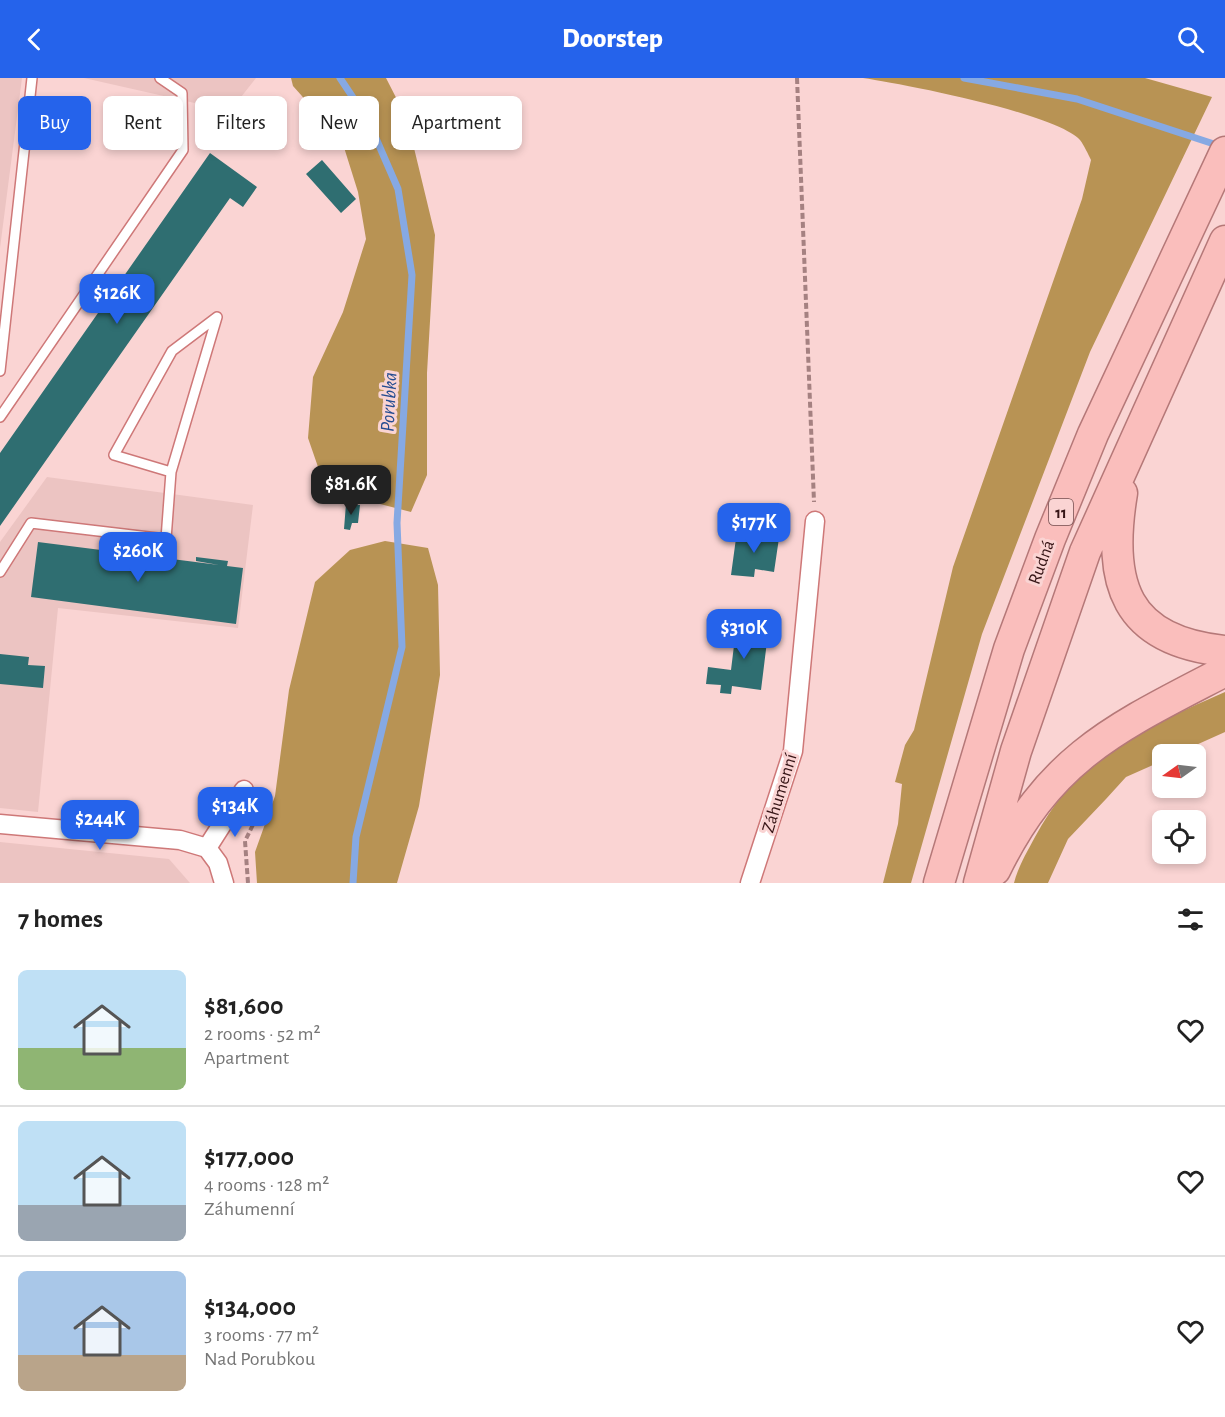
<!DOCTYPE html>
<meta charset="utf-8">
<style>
:root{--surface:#fff;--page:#f6f6f6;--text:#222;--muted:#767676;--line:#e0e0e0;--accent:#2563eb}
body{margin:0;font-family:"Alegreya Sans",sans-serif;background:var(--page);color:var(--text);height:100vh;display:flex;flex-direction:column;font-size:22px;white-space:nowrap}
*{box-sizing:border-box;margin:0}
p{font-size:20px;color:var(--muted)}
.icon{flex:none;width:33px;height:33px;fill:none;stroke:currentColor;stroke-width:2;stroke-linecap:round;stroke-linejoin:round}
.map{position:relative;height:805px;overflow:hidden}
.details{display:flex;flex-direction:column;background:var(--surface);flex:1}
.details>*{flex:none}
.guide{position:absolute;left:18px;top:18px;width:600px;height:54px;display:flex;gap:12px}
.needle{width:39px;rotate:256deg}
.fabs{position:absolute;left:1152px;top:666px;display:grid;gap:12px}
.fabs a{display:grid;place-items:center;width:54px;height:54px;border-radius:9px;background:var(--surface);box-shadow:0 3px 9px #0003;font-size:30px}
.price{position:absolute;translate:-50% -51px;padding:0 14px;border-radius:12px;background:var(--accent);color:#fff;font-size:20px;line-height:39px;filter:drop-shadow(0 2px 3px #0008)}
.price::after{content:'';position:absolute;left:50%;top:36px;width:18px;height:14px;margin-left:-9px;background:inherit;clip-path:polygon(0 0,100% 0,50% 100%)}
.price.on{background:#222;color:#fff}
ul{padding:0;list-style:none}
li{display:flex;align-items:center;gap:18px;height:150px;padding:0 18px}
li+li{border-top:2px solid var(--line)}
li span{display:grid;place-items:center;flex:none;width:168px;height:120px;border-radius:9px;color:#555}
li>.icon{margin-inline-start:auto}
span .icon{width:72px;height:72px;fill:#fffc;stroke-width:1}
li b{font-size:26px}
h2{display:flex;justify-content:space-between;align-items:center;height:72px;padding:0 18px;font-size:26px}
.chip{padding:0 21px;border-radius:9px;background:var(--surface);box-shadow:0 3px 9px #0003;font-size:21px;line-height:54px}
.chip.on{background:var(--accent);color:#fff}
header{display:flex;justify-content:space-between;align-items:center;height:78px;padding:0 18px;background:var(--accent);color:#fff;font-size:27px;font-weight:800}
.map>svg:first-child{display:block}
.built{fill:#ecc4c2}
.forest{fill:#b89354}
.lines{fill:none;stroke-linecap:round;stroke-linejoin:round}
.stream{stroke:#86a9e3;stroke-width:7}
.building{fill:#2f6e71}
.service-casing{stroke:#ce7878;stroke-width:12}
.minor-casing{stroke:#ce7878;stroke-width:21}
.trunk-casing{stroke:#b57878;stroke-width:33}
.path{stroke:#a58181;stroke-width:4;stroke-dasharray:6 3;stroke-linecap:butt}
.service{stroke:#fff;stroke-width:9}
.minor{stroke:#fff;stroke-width:18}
.trunk{stroke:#fabebc;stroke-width:30}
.labels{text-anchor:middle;stroke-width:6;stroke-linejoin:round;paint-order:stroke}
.shield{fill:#fad4d3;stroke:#714e4f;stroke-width:1.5}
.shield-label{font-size:16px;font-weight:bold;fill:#361516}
.street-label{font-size:18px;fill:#361516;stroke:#fad4d3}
.water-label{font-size:20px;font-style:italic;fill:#244c91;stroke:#fad4d3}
</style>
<header><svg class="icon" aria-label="back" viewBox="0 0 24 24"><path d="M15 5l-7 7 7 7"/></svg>Doorstep<svg class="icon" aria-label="search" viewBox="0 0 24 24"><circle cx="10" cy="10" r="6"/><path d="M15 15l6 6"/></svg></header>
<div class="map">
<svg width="1225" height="805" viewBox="0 0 1225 805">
<rect width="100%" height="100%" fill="#fad4d3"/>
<path class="built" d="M0 0H22L0 170Z
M84 0H256L230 33Z
M47 399 253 427 238 550 58 530 38 734 0 730V464Z
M0 764 169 781 190 805H0Z"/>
<path class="forest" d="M291 0H386L407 41 435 157 427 295V397L411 434 326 412 308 360 313 299 343 234 366 161 358 114 342 63 293 8Z
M863 0H1145L1212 19 1090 274 982 556 911 805H883L898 746 902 706 895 704 905 667 914 652 953 489 1082 121 1091 82C1088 76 1084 67 1080 62 1055 35 903 6 863 0Z
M385 463 428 470 438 507 440 597 419 728 397 805H257L255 774 275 718 289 612 315 504 350 472Z
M1225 614V654L1176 676H1162V683L1126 699 1106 721 1068 761 1048 805H1014C1018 789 1027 774 1035 759 1080 675 1142 651 1225 614Z"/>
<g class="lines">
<path class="stream" d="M340 0 368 42 398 111 412 197 397 445 402 569 356 759 353 805
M964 0 1077 21 1220 68"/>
</g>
<path class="building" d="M210 75 257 109 243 129 230 120 0 448V375Z
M322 82 356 121 341 135 306 96Z
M346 426 360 427 358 445H352L350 452 344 451Z
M737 453 779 460 774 494 755 491 754 499 731 497Z
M38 464 219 487 196 483V479L228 483 227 488 243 490 236 546 31 519Z
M737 543 769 547 761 612 732 608 731 616 720 615 721 607 706 606 708 589 731 592Z
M0 576 29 579 28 587 45 588 43 610 0 606Z"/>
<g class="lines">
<defs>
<path id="service" d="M0 293 32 0
M0 339 183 72 182 15 160 0
M0 494 31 445 166 461 171 394 217 239 172 273 114 377 171 394"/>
<path id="minor" d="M0 746 180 762 207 770
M224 805 218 785 207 770 244 712
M750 805 793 673 815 443"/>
<path id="trunk" d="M1122 415C1107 505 1124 563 1225 573
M995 792C1051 677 1118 649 1225 593
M939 805 1009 571 1050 461 1093 356 1225 74
M979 805 1016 673 1085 474 1225 163"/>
</defs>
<use href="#service" class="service-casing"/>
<use href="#minor" class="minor-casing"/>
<use href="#trunk" class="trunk-casing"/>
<path class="path" d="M797 0 814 424
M248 805 245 763 264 724 260 722"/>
<use href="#service" class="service"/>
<use href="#minor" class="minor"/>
<use href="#trunk" class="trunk"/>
</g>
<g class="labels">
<rect class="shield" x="1049" y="421" width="24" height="26" rx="4.5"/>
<g class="shield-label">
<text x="1061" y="440">11</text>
</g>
<g class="street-label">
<text transform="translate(1041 484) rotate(-70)" y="6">Rudná</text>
<text transform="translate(779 715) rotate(-73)" y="6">Záhumenní</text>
</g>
<g class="water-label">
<text transform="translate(388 324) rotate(-87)" y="7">Porubka</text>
</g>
</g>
</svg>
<div class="fabs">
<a><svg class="needle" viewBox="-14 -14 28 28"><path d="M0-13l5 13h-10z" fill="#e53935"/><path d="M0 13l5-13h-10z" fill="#767676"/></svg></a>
<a><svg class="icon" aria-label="locate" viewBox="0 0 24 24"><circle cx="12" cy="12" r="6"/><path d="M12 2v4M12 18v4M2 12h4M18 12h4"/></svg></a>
</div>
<b class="price" style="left:117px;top:247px">$126K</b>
<b class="price on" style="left:351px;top:438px">$81.6K</b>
<b class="price" style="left:754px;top:476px">$177K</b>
<b class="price" style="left:138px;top:505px">$260K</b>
<b class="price" style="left:744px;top:582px">$310K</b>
<b class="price" style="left:235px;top:760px">$134K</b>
<b class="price" style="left:100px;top:773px">$244K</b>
<div class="guide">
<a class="chip on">Buy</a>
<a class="chip">Rent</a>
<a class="chip">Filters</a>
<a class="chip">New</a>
<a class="chip">Apartment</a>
</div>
</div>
<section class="details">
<h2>7 homes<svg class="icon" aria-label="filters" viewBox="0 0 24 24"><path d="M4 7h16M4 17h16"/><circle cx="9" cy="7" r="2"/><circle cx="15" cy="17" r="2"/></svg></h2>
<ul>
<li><span style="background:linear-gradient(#bfe0f5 65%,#8fb573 0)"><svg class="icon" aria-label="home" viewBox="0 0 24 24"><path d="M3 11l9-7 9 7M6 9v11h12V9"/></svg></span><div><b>$81,600</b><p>2 rooms · 52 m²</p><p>Apartment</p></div><svg class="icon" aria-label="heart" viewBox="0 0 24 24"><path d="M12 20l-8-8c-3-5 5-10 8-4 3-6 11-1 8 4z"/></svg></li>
<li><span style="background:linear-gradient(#bfe0f5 70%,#9aa5b1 0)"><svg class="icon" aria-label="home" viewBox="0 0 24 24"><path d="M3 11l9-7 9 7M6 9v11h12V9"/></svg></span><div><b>$177,000</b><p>4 rooms · 128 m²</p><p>Záhumenní</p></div><svg class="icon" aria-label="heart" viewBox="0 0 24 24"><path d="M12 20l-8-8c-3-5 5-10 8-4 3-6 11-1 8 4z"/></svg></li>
<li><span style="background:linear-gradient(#a9c7e8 70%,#b9a48a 0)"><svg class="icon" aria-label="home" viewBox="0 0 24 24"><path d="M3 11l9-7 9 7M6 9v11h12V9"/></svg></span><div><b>$134,000</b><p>3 rooms · 77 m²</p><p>Nad Porubkou</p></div><svg class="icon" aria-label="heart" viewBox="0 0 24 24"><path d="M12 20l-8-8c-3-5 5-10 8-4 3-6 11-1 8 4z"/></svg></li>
</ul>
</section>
